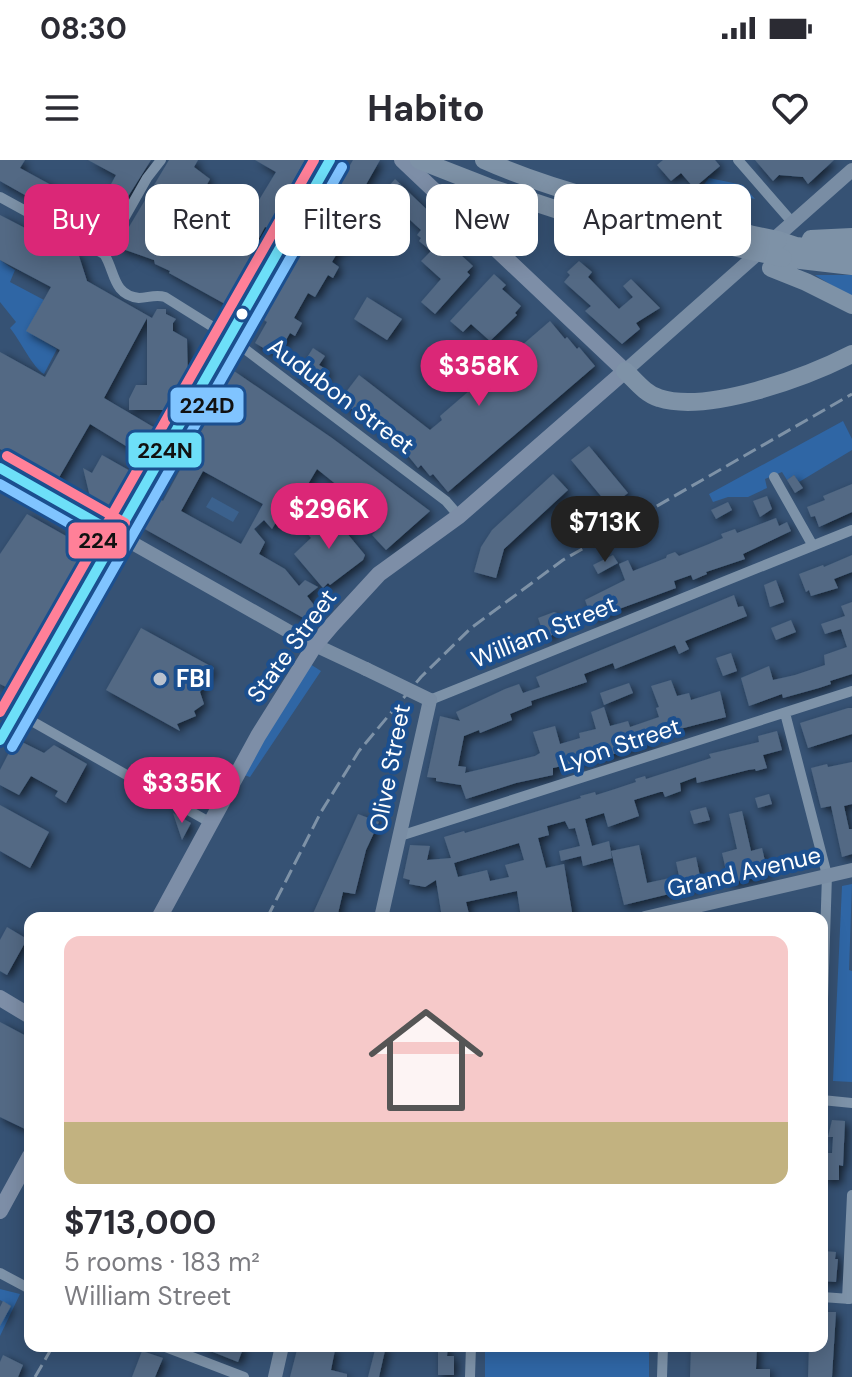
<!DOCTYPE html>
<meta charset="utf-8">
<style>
:root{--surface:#fff;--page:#f2f2f3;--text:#2b2b33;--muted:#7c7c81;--line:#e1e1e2;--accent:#db2777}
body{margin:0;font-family:"DM Sans",sans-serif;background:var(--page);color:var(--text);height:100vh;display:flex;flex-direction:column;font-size:30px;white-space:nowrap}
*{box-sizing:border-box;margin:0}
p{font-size:26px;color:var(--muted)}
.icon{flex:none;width:44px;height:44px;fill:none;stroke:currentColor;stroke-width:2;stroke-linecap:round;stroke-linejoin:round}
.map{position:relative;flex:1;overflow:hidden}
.details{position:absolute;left:24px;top:752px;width:804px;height:440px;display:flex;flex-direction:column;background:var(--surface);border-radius:16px;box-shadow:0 4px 20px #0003}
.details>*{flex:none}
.banner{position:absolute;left:24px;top:24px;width:804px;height:72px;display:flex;gap:16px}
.price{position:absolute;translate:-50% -68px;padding:0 18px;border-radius:28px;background:var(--accent);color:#fff;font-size:26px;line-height:52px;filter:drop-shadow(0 2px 4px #0008)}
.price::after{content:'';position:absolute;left:50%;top:48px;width:24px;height:18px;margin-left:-12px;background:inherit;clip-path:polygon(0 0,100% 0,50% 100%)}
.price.current{background:#222;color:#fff}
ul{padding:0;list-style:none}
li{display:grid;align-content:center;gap:16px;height:424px;padding:0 40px}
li+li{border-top:2px solid var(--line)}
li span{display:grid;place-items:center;height:248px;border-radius:16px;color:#555}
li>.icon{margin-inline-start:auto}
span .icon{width:144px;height:144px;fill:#fffc;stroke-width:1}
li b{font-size:34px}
.pill{padding:0 28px;border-radius:16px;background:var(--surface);box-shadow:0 4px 20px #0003;font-size:28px;line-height:72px}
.pill.current{background:var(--accent);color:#fff}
.status{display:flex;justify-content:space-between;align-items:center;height:56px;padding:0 40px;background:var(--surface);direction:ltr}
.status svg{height:22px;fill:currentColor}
header{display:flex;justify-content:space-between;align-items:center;height:104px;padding:0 40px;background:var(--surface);font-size:36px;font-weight:700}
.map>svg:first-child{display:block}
.green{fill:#2f66a5}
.water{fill:#3b618d}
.building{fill:#526984;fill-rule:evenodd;filter:url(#shadow)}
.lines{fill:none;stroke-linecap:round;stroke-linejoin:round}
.street{stroke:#7d92a8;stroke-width:10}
.secondary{stroke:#798da4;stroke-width:14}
.primary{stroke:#7d8ea7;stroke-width:16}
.highway{stroke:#7e92a7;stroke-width:18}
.rail{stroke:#7e92a7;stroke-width:3;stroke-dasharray:14 6;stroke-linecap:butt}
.secondary-bridge{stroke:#798da4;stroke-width:14}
.highway-bridge{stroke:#7e92a7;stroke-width:18}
.bus-1-casing{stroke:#1b4f8f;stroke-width:16}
.bus-2-casing{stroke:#1b4f8f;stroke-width:16}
.bus-3-casing{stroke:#1b4f8f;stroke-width:16}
.bus-1{stroke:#6ddff8;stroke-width:10}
.bus-2{stroke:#80c4ff;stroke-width:10}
.bus-3{stroke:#ff8098;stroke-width:10}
.bus-dot{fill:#fff;stroke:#1b4f8f;stroke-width:3}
.poi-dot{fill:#b9c2ce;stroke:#1b4f8f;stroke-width:3}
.labels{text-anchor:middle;stroke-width:8;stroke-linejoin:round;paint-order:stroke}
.street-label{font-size:24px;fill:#fff;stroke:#1b4f8f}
.poi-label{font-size:24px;font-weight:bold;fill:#fff;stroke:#1b4f8f;text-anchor:start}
.line-badge{stroke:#1b4f8f;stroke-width:3}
.pale-badge-label{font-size:22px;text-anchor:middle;font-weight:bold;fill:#111}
</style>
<div class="status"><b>08:30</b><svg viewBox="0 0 49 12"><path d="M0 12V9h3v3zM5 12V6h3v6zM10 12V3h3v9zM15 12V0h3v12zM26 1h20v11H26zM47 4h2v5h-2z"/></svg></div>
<header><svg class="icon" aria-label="menu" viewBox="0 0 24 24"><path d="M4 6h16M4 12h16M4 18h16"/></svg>Habito<svg class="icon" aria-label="heart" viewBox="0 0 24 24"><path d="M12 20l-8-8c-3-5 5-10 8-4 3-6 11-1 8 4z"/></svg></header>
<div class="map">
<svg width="852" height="1217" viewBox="0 0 852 1217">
<defs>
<filter id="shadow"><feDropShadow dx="3.5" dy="3.5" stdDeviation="4" flood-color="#0009"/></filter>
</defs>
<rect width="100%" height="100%" fill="#365274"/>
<path class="green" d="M709 18 743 25 755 39 701 28Z
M0 100 15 110 10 122 44 140 27 171 57 189 44 214C33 208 20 180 10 168L16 162 0 142Z
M815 115H852V138Z
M843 261 852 279V290L799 322 794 315 787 320 782 312 765 319 767 328 748 337H728L713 342 709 334Z
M310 504 321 511 250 617 244 615 278 554Z
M852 724 849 810 852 811V922L833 921 842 726Z
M0 1129 20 1134 0 1176V1165L11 1146 0 1140Z
M485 1186H649V1217H485Z"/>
<path class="water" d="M212 337 239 352 233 362 206 347Z"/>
<path class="building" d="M0 0H25L20 8 97 50 116 15 88 0H151L119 51 115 49 103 79 0 21Z
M169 0H198L194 7 210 19 205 28 210 31 204 41 181 28 172 45 168 43 151 73 183 88 188 79 201 86 211 69 213 70 215 65 224 71 233 56 245 63 276 12 255 0H305L268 68 265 67 253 89 257 91 225 144 169 113 170 111 155 104 154 100 117 87Z
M353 0H380L335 79 338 81 342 77 349 81 344 90 340 88 332 102 339 107 333 118 328 115 315 137 308 133 294 158 302 163 295 176 290 173 277 196 255 183 267 162 264 160 279 130 326 54 323 52Z
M663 0H715L720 6 694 28 681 13 671 21 657 5Z
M755 0H834L808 24 803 17 779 15 773 21Z
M395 19 444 66 442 70 455 82 451 86 473 106 467 112 470 115 435 154 421 142 441 119 421 101 431 91 419 81 421 78 417 75 421 70 382 34Z
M0 55 79 96 87 121 152 158 157 149H166V154L176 159 173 163V171L187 179 188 219 170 250H129V239L136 225H147V158L104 238 155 268 139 294 90 264 57 321 0 289V192L45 217 60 190 26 171 51 127 0 100Z
M579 101 592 112 588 117 619 149 633 137 623 126 631 119 660 148 636 163 640 169 622 184 585 151 591 146 564 122 570 115 567 112Z
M494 114 506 125 502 129 521 146 515 153 517 155 490 181 471 164 463 172 450 161Z
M367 137 402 159 387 180 354 159Z
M550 161 565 179 567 177 577 189 579 187 595 206 448 332 433 314 430 316 421 305 418 308 401 287 340 240 359 215 430 270 442 260 440 256Z
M313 188 325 196 319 205 329 211 321 225 310 219 308 223 296 215Z
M234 211 332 278 430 351 386 390 372 375 384 363 317 309 288 358 281 354 272 369 264 360 254 369 265 382 259 394 285 409 299 426 305 420 318 427 307 436 317 449 307 460 143 368 159 339 163 341ZM203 311 263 344 241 384 181 351Z
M589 286 628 333 610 347 571 300Z
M102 295 132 312 109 351 91 341 83 308 92 313Z
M553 314 568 330 504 389 496 418 474 412 481 387 492 370Z
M794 315 803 328 795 333 787 320Z
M852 324V352L819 367 815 356 811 357 807 347 825 340 823 336Z
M767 336 772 349 760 357 753 341Z
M728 342 732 350 716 359 711 350Z
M27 354 75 381 73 386 86 393 6 527 0 524V394Z
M324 354H331L365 395 363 400 330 425 328 423 323 428 294 394 311 378 308 374V368Z
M776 358 779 366 787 362 791 371 743 394 745 399 706 412 707 414 693 420 691 415 674 421 676 428 592 459 585 440 625 420 619 404 628 400 633 411 666 398 667 395 675 392 679 396 709 384 723 378 721 374 735 369 737 373Z
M613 395 618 403 598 414 593 405Z
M852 395V412L834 419 838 428 811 436 809 430 806 432 799 414 823 405 824 407Z
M776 420 784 442 770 447 764 425Z
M734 435 738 447 743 446 747 456 685 481 689 489 679 494 675 485 615 509 613 503 584 514 587 522 531 541 532 545 510 554 512 560 480 573 479 570 464 576 458 606 466 607 465 613 535 596 540 593 533 572 555 566 560 584 580 578 579 573 596 569 591 552 604 547 610 566 628 561 630 567 659 557 656 548 659 547 651 526 671 520 677 536 689 533 691 540 720 531 726 557 653 576 654 580 608 596 553 608V615L516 623 466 639 461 625 436 621V618L427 617 440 556 460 561 456 552 505 529 519 524 523 533 540 527 536 517Z
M852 442V514L830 521 831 524 819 528 783 538 782 534 749 546 741 518 769 506 773 520 795 515 825 505 824 495 847 487 841 469 825 474 821 464 845 456 841 446Z
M554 452 557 453 560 462 553 464 557 473 545 478 538 458Z
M791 460 796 472 776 480 771 468Z
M141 468 214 508 200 532 204 544 194 551 196 556 177 564 180 571 106 530Z
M731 493 737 511 723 516 716 498Z
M629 523 633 533 604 545 600 533Z
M848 548H852V574L808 588 800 563Z
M777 571 782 590 763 595 767 608 756 611 755 609 748 610 697 623 696 617 680 623 681 631 665 637 663 632H660L634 640 639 656 608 667 604 653 585 659 592 686 609 681 612 698 583 706 581 696 561 701 559 691 580 686 575 668 569 669 565 661 547 666 549 675 538 678 546 708 564 704 573 758H521L517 731 466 742 470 758H442L436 720 425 727 409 724 410 720 403 718 410 685 430 686 427 700 451 698 444 677 464 671 465 673 581 638 580 636 595 632 596 635 615 629 636 622 635 619 645 616 646 619 711 598 709 594 759 582 758 576ZM519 683 524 700 505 705 509 717 490 721 487 710 458 717 454 703Z
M16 579 44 593 54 585 87 604 66 643 55 636 58 631 31 616 19 635 0 625V610Z
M852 602V644L844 646 849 669H852V694L842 697 831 646 821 648 811 608 827 604 828 607Z
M769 634 772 644 758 648 755 638Z
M0 645 49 672 30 708 0 691Z
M706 647 710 660 694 664 690 651Z
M742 651 751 691 762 688 768 714 729 723 722 693 737 689 729 654Z
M173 653 191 663 182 680Z
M358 654 379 662 366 690 355 734 343 732 337 758H311Z
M639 685 647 723 679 716 676 702 696 697 702 726 624 745 611 691Z
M7 767 27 779 7 815 0 811V780Z
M0 862 30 878V960L25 969 0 957Z
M832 960 845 961 843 1006 839 1005V1020H823L822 993H832L833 977H828Z
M822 1091 836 1092 835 1099H838L836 1122 822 1121Z
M3 1141 11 1146 0 1166V1147Z
M822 1152H836L832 1217H808L809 1186H822Z
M198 1186H244L238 1202Z
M298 1186H319L335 1190 331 1210 347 1214V1217H290Z
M376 1186H386L379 1217H368Z
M438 1186H448L447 1196H454V1215H438Z
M691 1186H757L756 1209H770V1217H690Z
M142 1191 163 1198 155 1217H132Z
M3 1195 23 1205 18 1217H0V1202Z"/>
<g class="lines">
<path class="street" d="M738 0 792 62
M0 37 104 94C115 110 112 135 139 138 148 138 155 134 165 137L229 177 446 341 459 356
M104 94 147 18 161 0
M774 317 813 386
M430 540 852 370
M0 543 211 663
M785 553 827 715 822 870
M400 676 852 531
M822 940 852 943
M0 1113 30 1129
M822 1137 850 1139
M847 1139 852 1035
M163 1186 244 1217
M470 1217 471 1186
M662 1217 663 1186"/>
<path class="secondary" d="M625 211 852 10
M0 308 302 479 366 509
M0 580 330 0
M381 758 430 540
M645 758 852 710
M275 1217 282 1186"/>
<path class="primary" d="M159 758 258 576 315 485 332 465 379 414 459 356 625 211 402 0
M0 838 30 856
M0 1051 30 996"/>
<path class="highway" d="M419 0 488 27 558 50 709 85 733 87
M484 0C567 37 660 55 749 74
M811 79 852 77
M778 80 796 86 852 92
M783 98 852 106
M771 108 806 122 852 145
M625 211C635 220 645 234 659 238 708 254 807 217 852 194"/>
<path class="rail" d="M267 758 321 652 359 591 421 517 471 468 563 400 852 234
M35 1217 53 1186"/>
<path class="secondary-bridge" d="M366 509 430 540"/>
<path class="highway-bridge" d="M749 74 778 80
M733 87 783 98"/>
<defs>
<path id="bus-1" d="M0 308 118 375
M0 580 330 0"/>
<path id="bus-2" d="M0 324 111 387
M12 587 342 7"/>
<path id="bus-3" d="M7 296 125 363
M0 552 314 0"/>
</defs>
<use href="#bus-1" class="bus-1-casing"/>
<use href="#bus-2" class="bus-2-casing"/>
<use href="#bus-3" class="bus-3-casing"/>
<use href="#bus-1" class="bus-1"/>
<use href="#bus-2" class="bus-2"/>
<use href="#bus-3" class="bus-3"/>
</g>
<circle class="bus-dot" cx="242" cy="154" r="7"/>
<circle class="poi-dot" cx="160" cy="519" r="8"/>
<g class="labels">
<g class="street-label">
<text transform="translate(341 236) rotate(37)" y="8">Audubon Street</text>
<text transform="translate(544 472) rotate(-22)" y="8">William Street</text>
<text transform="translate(292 486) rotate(-54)" y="8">State Street</text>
<text transform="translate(620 585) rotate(-18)" y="8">Lyon Street</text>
<text transform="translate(390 608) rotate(-79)" y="8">Olive Street</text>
<text transform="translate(744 712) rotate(-13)" y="8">Grand Avenue</text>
</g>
<g class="poi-label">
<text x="176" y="527">FBI</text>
</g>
</g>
<g class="line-badge">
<rect x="169" y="226" width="76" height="38" rx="8" fill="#80c4ff"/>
<rect x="127" y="271" width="76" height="38" rx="8" fill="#6ddff8"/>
<rect x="67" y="361" width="61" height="39" rx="8" fill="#ff8098"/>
</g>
<g class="pale-badge-label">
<text x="207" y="253">224D</text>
<text x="165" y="298">224N</text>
<text x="98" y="388">224</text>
</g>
</svg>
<b class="price" style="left:479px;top:248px">$358K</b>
<b class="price" style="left:329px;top:391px">$296K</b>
<b class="price current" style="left:605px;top:404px">$713K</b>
<b class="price" style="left:182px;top:665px">$335K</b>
<div class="banner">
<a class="pill current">Buy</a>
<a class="pill">Rent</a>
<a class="pill">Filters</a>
<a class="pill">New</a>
<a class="pill">Apartment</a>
</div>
<section class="details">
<ul>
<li><span style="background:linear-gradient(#f6c9c9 75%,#c2b280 0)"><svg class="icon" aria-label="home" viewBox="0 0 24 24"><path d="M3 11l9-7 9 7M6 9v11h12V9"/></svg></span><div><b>$713,000</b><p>5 rooms · 183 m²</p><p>William Street</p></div></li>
</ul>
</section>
</div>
